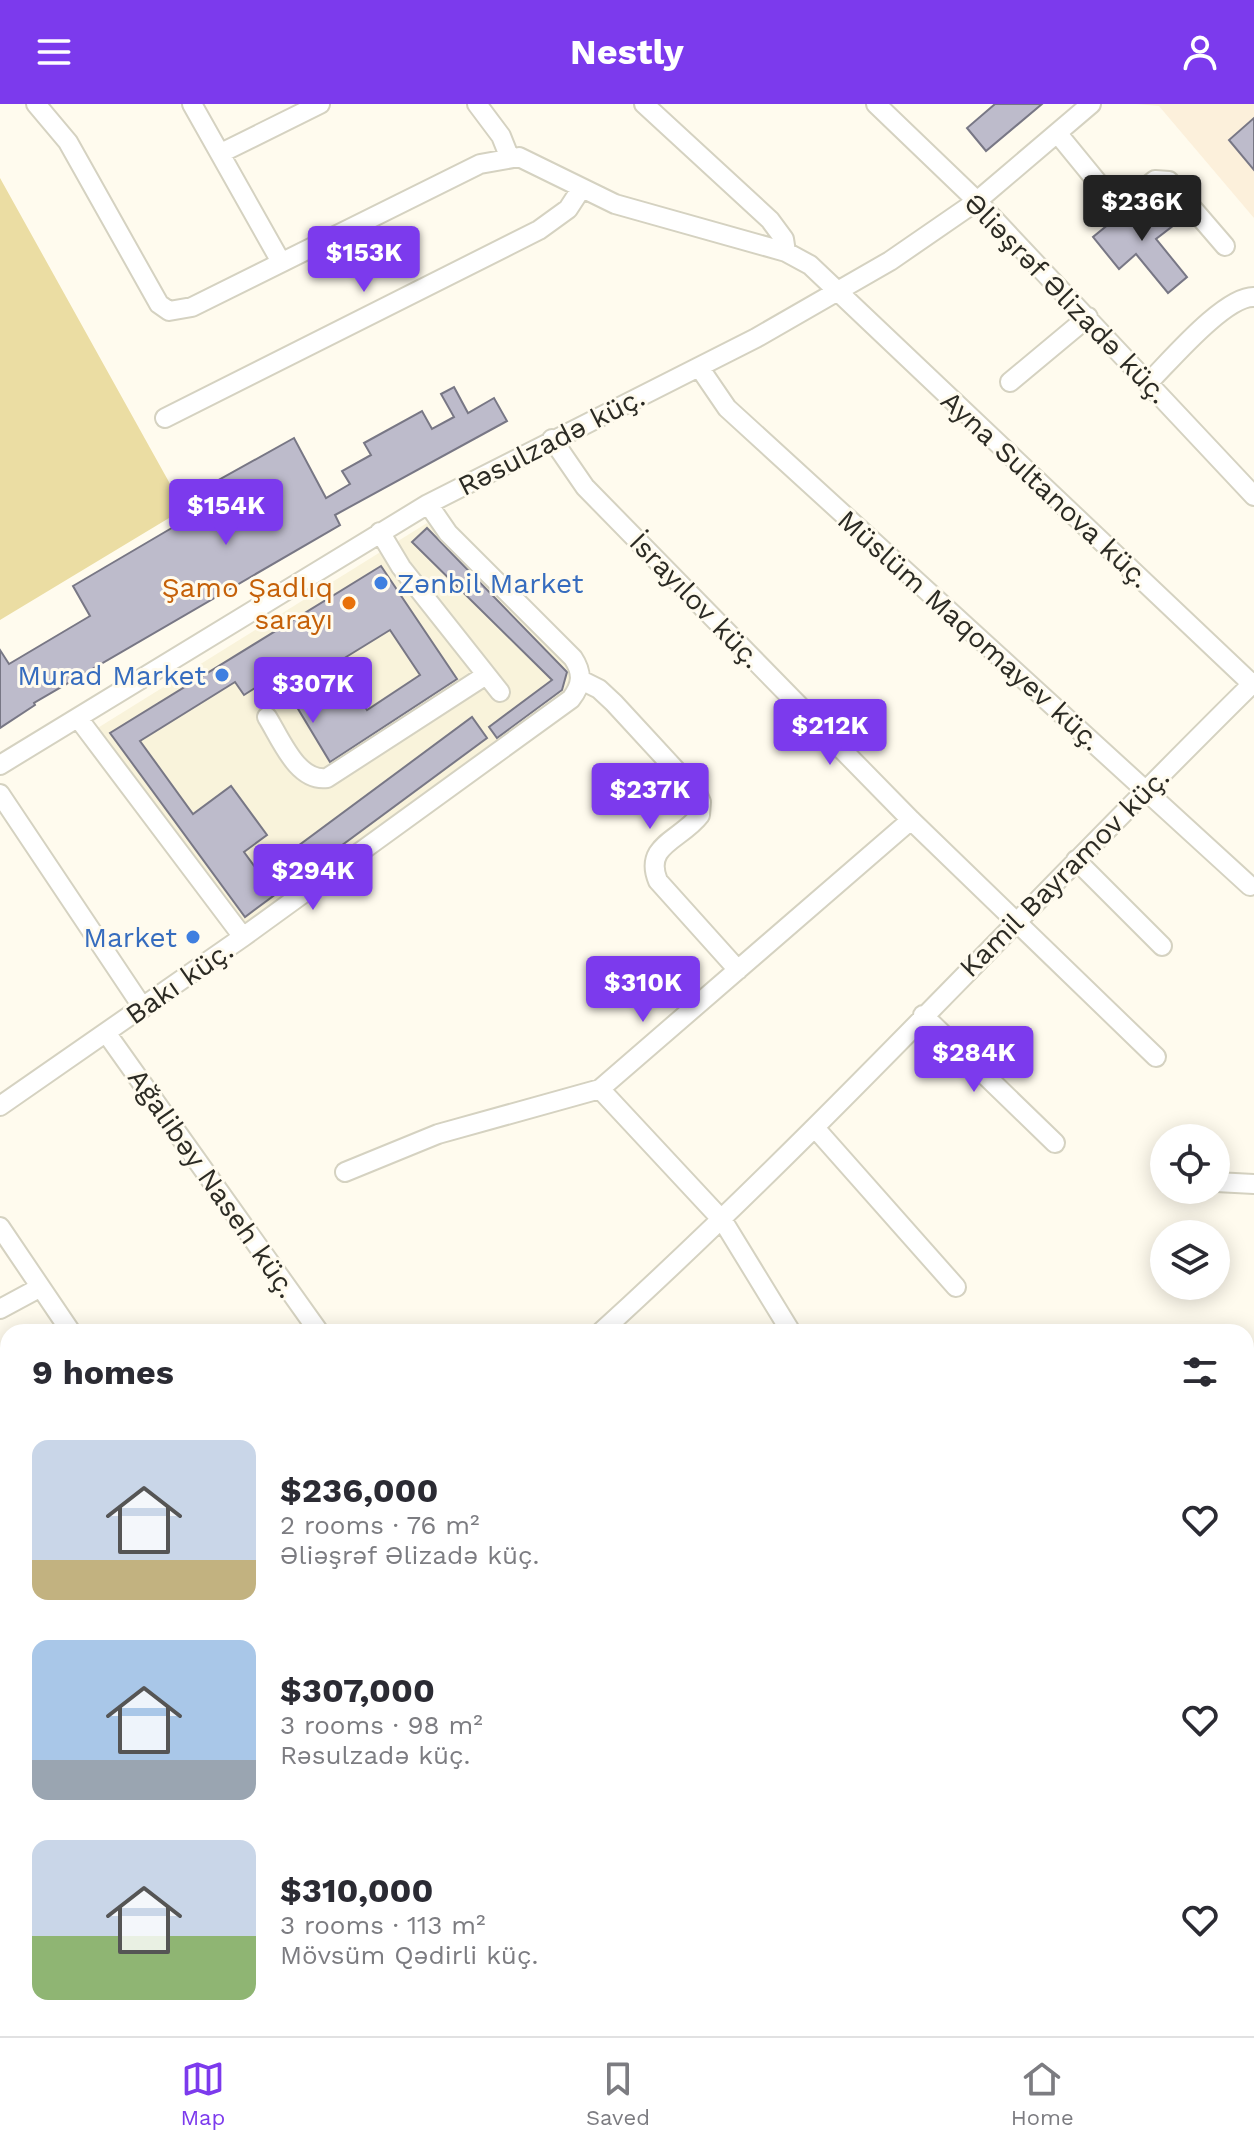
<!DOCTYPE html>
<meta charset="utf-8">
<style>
:root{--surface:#fff;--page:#f7f7f7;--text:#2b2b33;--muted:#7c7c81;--line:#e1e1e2;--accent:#7c3aed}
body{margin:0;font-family:"Work Sans",sans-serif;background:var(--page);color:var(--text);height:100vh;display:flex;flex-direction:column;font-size:30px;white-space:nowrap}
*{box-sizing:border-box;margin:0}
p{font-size:26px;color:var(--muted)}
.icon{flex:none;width:44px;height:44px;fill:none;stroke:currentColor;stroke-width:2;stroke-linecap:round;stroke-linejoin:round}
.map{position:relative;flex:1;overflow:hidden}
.sheet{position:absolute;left:0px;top:1220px;width:1254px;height:712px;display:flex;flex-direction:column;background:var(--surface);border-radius:24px 24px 0 0;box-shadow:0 4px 20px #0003}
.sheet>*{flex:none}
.tools{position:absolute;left:1150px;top:1020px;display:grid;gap:16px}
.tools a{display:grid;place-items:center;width:80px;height:80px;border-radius:50%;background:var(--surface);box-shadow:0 4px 20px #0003;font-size:40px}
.price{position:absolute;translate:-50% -68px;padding:0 18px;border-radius:8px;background:var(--accent);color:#fff;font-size:26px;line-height:52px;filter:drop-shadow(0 2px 4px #0008)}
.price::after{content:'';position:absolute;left:50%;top:48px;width:24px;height:18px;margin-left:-12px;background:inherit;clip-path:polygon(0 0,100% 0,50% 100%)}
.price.current{background:#222;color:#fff}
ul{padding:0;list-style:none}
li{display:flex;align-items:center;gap:24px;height:200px;padding:0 32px}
li span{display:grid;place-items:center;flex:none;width:224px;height:160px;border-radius:16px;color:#555}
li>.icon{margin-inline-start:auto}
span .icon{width:96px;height:96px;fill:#fffc;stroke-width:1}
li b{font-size:34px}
h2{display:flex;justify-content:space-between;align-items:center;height:96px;padding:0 32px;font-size:34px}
header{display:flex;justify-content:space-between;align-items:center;height:104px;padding:0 32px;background:var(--accent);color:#fff;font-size:36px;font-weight:700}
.dock{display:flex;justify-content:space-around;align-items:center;height:112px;border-top:2px solid var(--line);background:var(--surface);font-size:22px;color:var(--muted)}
.dock a{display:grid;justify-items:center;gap:4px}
.dock .current{color:var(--accent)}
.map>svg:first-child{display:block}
.built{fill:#f9f3db}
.education{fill:#fcf0db}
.green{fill:#ebdda3}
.building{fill:#bdbbcb;stroke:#787785;stroke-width:2;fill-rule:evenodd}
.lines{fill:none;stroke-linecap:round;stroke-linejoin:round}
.minor-casing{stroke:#d5d2c1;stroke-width:22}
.minor{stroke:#fff;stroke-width:18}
.shop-dot{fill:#3f7fe0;stroke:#fffbee;stroke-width:3}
.food-dot{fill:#e8710a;stroke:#fffbee;stroke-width:3}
.labels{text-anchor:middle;stroke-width:6;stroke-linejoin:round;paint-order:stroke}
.street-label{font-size:28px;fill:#2c2b24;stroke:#fffbee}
.shop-label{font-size:28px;fill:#366cbe;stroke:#fffbee;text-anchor:end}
.food-label{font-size:28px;fill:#c56008;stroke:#fffbee;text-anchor:end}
</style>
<header><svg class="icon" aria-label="menu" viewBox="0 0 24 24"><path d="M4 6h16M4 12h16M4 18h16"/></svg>Nestly<svg class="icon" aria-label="person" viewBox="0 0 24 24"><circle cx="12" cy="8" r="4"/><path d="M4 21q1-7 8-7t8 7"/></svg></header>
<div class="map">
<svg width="1254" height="1932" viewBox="0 0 1254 1932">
<rect width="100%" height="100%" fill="#fffbee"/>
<path class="built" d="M427 419 571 560 574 573 568 587 244 820 96 625Z"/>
<path class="education" d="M1136 0H1254V114L1159 2Z"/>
<path class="green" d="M0 74 184 405 0 516Z
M1246 1721 1254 1729V1858L1246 1853Z"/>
<path class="building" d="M995 0H1042L986 47 967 24Z
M1254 14V66L1229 36Z
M1151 94 1174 121 1156 135 1187 173 1168 189 1136 150 1119 165 1093 133 1120 111 1131 110Z
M454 283 468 309 494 294 507 317 335 411 340 421 34 599 35 601 0 624V546L9 560 90 512 73 482 199 408 190 392 294 334 326 394 350 380 342 367 371 351 364 339 422 307 432 325 454 313 441 290Z
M427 424 567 568 562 586 497 634 489 623 552 576 412 438Z
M381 462 457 575 330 658 277 570 244 591 235 578 140 637 193 710 231 682 267 731 244 748 260 770 472 613 487 634 245 813 110 629ZM390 526 420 571 367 606 338 558Z"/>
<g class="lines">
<defs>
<path id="minor" d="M36 0 68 38 159 200 169 207 192 203 480 60 519 53 615 100 786 148 810 161 1254 582
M192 0 281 158
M477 0 501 32 509 52
M644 0 770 116 784 135 786 148
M876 0 977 97 1254 392
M1058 30 1112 96 1124 100 1155 76 1169 77 1225 142
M221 49 320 0
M699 263 727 304 1250 782
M1010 278 1088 213
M1149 278C1171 256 1225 192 1254 193
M165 314 539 126 568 105 581 85
M552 335 585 383 911 716 1156 953
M380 428 401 463 500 588
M581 576 599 585 614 599 697 689 701 698 700 711C681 736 643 741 658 777L738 866
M267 613C281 635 297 678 327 674L486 571
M78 614 243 833
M0 661 428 400 756 234 890 157 977 97 1091 0
M0 690 143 904
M1076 756 1162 842
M923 911 1055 1039
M107 930 319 1228
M600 985 723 1117 791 1228
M0 1002 243 833 571 595C582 581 583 569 573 554L448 429 428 400
M816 1025 956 1183
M345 1068 438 1030 600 985 911 716
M1216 1078 1254 1080
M0 1123 71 1228
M0 1205 39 1184
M601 1228C828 1021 1035 794 1254 578
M1246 1334 1254 1327
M0 1457H8
M1246 1606 1254 1619
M1246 1870 1254 1875
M292 1924 296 1932
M420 1924 424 1932
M670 1924 675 1932
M0 1925 8 1920
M532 1932 571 1924
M1084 1932 1096 1924"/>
</defs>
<use href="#minor" class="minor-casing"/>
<use href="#minor" class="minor"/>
</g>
<g class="shop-dot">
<circle cx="381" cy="479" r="8"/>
<circle cx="222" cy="571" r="8"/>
<circle cx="193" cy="833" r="8"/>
</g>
<circle class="food-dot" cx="349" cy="499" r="8"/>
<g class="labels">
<g class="street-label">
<text transform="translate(1067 194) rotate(46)" y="10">Əliəşrəf Əlizadə küç.</text>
<text transform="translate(551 337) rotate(-27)" y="10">Rəsulzadə küç.</text>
<text transform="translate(1046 385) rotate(43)" y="10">Ayna Sultanova küç.</text>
<text transform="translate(696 496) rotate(46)" y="10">İsrayılov küç.</text>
<text transform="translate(970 526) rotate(42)" y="10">Müslüm Maqomayev küç.</text>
<text transform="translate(1064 768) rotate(-45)" y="10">Kamil Bayramov küç.</text>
<text transform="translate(179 878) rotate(-35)" y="10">Bakı küç.</text>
<text transform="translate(213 1079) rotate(55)" y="10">Ağalibəy Naseh küç.</text>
</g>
<g class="shop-label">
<text x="397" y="489" text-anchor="start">Zənbil Market</text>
<text x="206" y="581">Murad Market</text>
<text x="177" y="843">Market</text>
</g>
<g class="food-label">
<text x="333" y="493">Şamo Şadlıq<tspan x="333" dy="32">sarayı</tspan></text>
</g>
</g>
</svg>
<div class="tools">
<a><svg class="icon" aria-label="locate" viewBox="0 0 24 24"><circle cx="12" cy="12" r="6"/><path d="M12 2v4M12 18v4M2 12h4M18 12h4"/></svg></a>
<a><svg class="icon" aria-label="layers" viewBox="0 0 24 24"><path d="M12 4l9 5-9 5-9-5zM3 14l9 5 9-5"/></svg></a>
</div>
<b class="price current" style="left:1142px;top:139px">$236K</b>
<b class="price" style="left:364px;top:190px">$153K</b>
<b class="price" style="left:226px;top:443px">$154K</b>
<b class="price" style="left:313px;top:621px">$307K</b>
<b class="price" style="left:830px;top:663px">$212K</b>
<b class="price" style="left:650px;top:727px">$237K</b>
<b class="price" style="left:313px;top:808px">$294K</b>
<b class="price" style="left:643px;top:920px">$310K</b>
<b class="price" style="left:974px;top:990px">$284K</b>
<section class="sheet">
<h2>9 homes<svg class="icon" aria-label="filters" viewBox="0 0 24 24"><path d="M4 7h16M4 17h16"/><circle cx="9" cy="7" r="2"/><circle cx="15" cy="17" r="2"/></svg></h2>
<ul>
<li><span style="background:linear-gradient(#c9d6e8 75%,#c2b280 0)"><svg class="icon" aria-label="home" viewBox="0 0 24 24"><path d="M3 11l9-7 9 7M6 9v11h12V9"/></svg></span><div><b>$236,000</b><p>2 rooms · 76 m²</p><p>Əliəşrəf Əlizadə küç.</p></div><svg class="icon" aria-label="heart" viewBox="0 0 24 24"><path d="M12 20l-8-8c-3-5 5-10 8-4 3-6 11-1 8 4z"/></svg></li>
<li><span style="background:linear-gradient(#a9c7e8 75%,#9aa5b1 0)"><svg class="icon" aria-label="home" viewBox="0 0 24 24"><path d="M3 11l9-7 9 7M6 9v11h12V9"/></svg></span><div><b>$307,000</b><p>3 rooms · 98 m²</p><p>Rəsulzadə küç.</p></div><svg class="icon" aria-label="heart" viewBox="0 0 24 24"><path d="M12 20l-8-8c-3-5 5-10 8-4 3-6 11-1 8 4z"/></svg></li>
<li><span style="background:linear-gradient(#c9d6e8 60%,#8fb573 0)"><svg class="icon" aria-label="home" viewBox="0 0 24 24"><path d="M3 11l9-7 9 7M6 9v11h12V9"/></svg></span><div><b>$310,000</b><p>3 rooms · 113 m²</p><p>Mövsüm Qədirli küç.</p></div><svg class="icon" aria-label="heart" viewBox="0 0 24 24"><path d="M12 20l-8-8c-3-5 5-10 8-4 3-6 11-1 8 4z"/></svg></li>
</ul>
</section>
</div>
<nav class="dock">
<a class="current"><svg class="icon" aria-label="map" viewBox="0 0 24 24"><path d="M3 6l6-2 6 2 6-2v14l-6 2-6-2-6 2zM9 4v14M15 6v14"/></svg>Map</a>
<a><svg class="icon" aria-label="saved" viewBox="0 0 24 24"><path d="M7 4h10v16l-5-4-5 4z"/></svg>Saved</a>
<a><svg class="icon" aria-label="home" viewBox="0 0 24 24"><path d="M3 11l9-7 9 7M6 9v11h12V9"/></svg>Home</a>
</nav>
